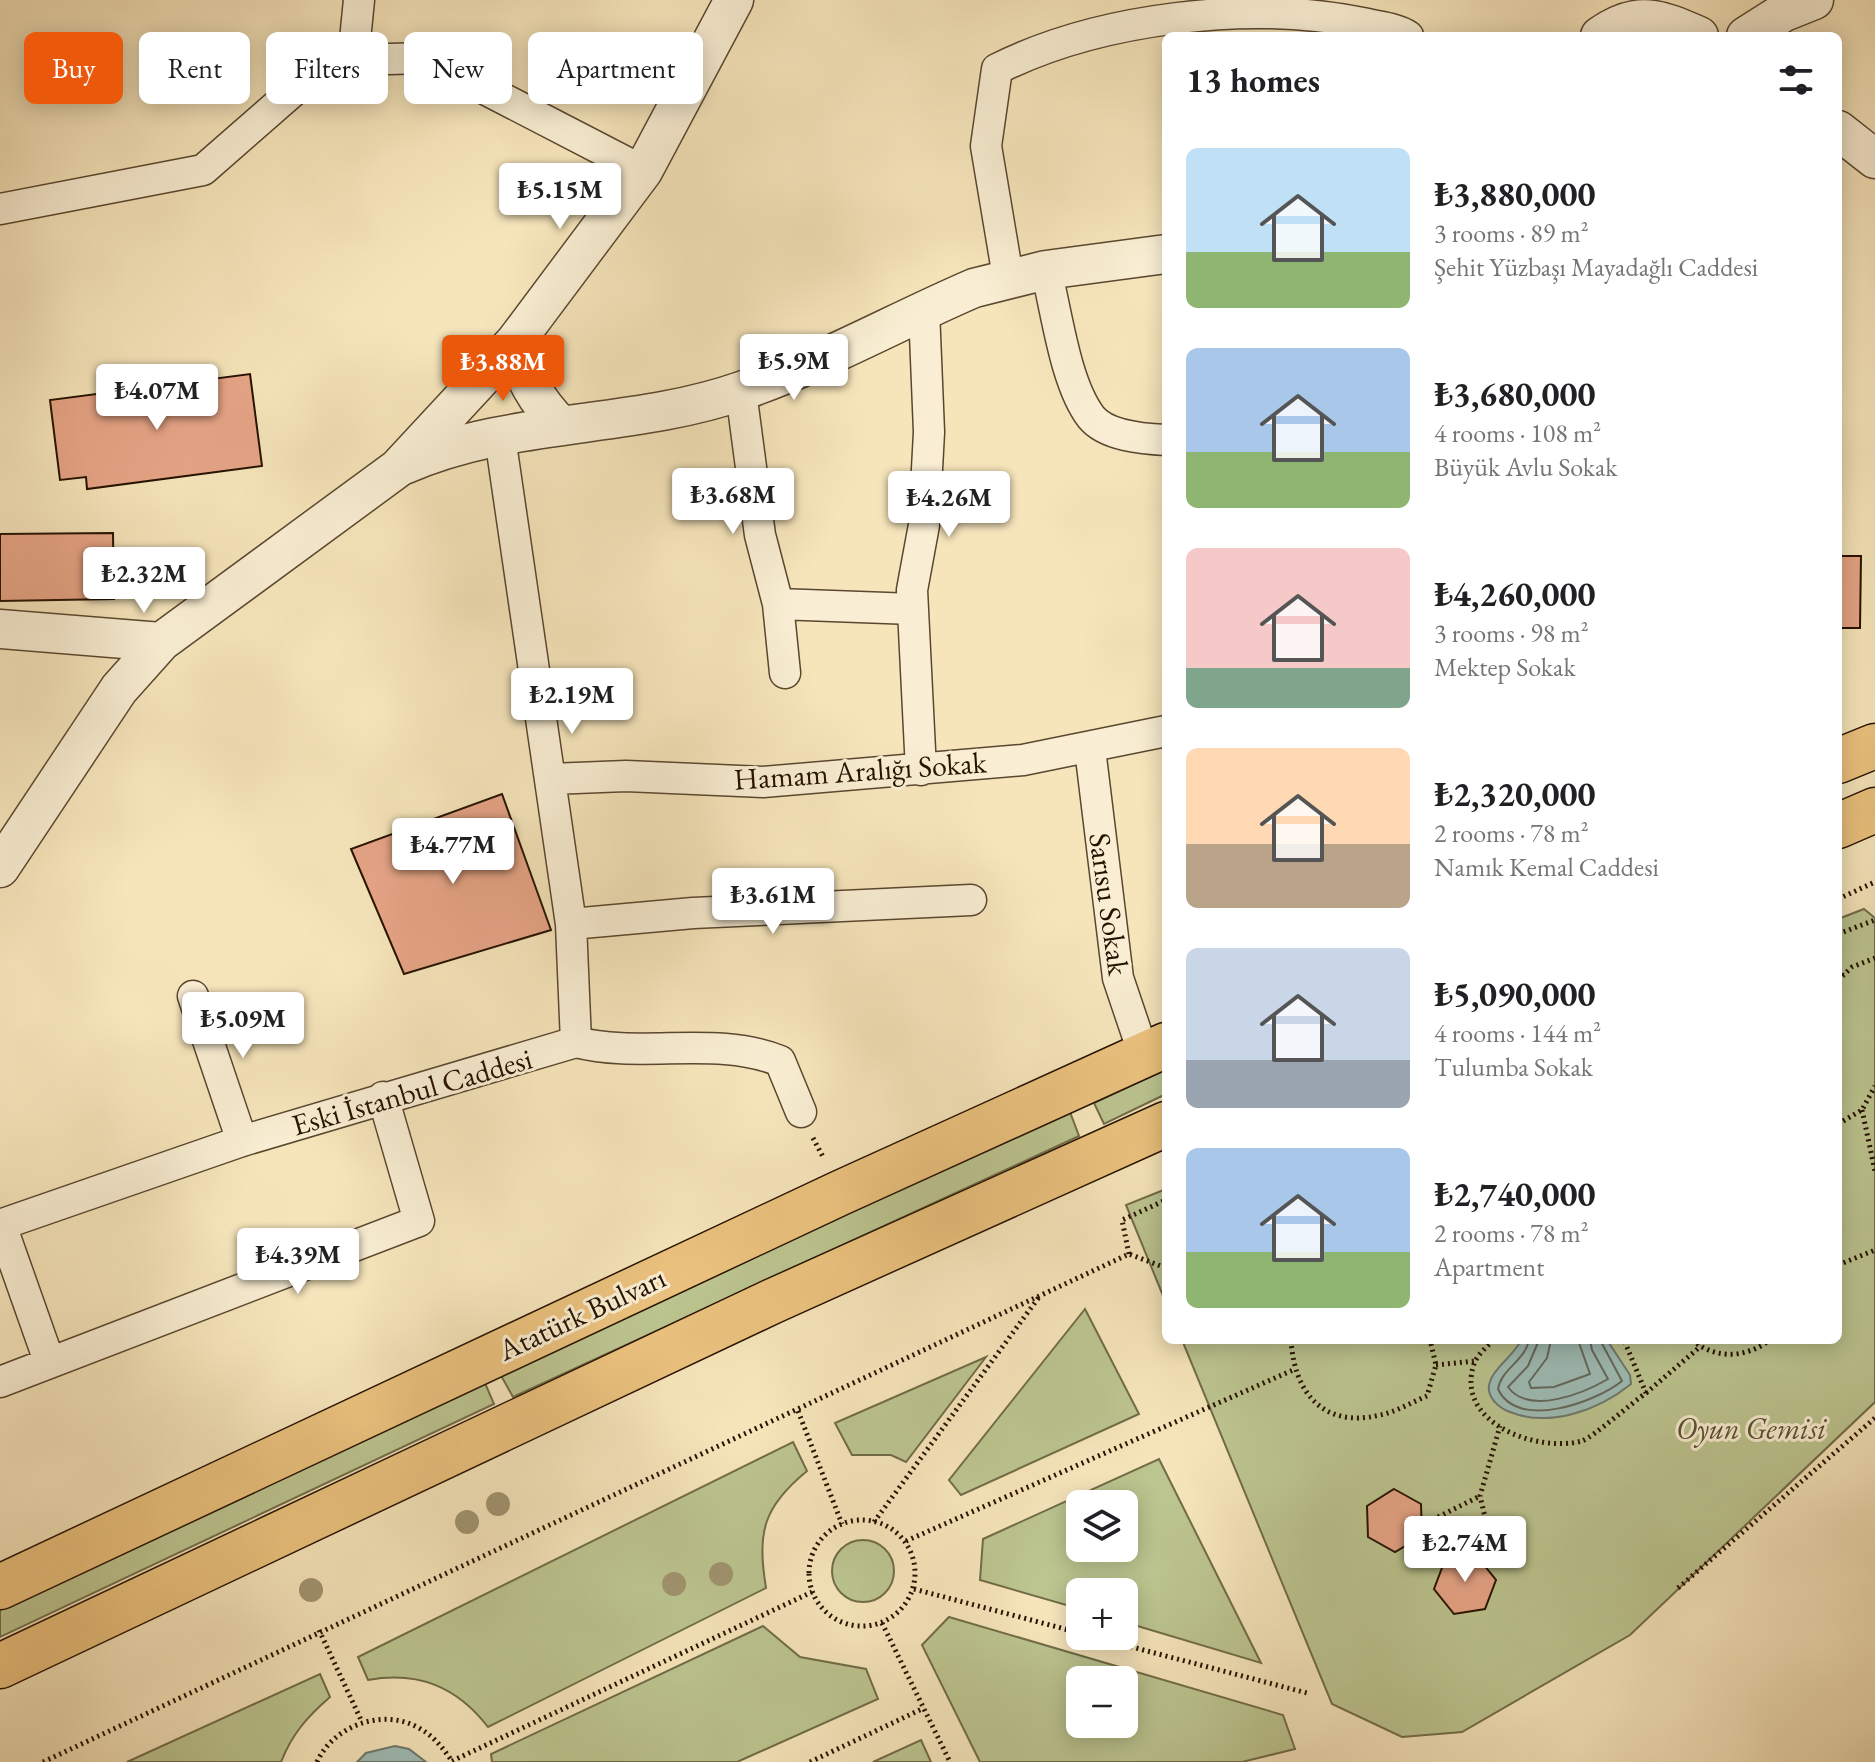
<!DOCTYPE html>
<meta charset="utf-8">
<style>
:root{--surface:#fff;--page:#f2f2f2;--text:#202124;--muted:#757577;--accent:#ea580c}
body{margin:0;font-family:"EB Garamond",serif;background:var(--page);color:var(--text);height:100vh;display:flex;flex-direction:column;font-size:30px;white-space:nowrap}
*{box-sizing:border-box;margin:0}
p{font-size:26px;color:var(--muted)}
.icon{flex:none;width:44px;height:44px;fill:none;stroke:currentColor;stroke-width:2;stroke-linecap:round;stroke-linejoin:round}
.map{position:relative;flex:1;overflow:hidden}
.side{position:absolute;left:1162px;top:32px;width:680px;height:1312px;display:flex;flex-direction:column;background:var(--surface);border-radius:12px;box-shadow:0 4px 20px #0003}
.side>*{flex:none}
.hud{position:absolute;left:24px;top:32px;width:760px;height:72px;display:flex;gap:16px}
.controls{position:absolute;left:1066px;top:1490px;display:grid;gap:16px}
.controls a{display:grid;place-items:center;width:72px;height:72px;border-radius:12px;background:var(--surface);box-shadow:0 4px 20px #0003;font-size:40px}
.price{position:absolute;translate:-50% -68px;padding:0 18px;border-radius:8px;background:#fff;color:#222;font-size:26px;line-height:52px;filter:drop-shadow(0 2px 4px #0008)}
.price::after{content:'';position:absolute;left:50%;top:48px;width:24px;height:18px;margin-left:-12px;background:inherit;clip-path:polygon(0 0,100% 0,50% 100%)}
.price.current{background:var(--accent);color:#fff}
ul{padding:0;list-style:none}
li{display:flex;align-items:center;gap:24px;height:200px;padding:0 24px}
li span{display:grid;place-items:center;flex:none;width:224px;height:160px;border-radius:12px;color:#555}
li>.icon{margin-inline-start:auto}
span .icon{width:96px;height:96px;fill:#fffc;stroke-width:1}
li b{font-size:34px}
h2{display:flex;justify-content:space-between;align-items:center;height:96px;padding:0 24px;font-size:34px}
.tag{padding:0 28px;border-radius:12px;background:var(--surface);box-shadow:0 4px 20px #0003;font-size:28px;line-height:72px}
.tag.current{background:var(--accent);color:#fff}
.map>svg:first-child{display:block}
.green{fill:#bcc590;stroke:#716c48;stroke-width:2;fill-rule:evenodd}
.water{fill:#9ebdb7;stroke:#6e796e;stroke-width:2}
.lines{fill:none;stroke-linecap:round;stroke-linejoin:round}
.shore{stroke:#62685c;stroke-width:2}
.building{fill:#e7a587;stroke:#261200;stroke-width:2}
.minor-casing{stroke:#5a472f;stroke-width:33}
.tertiary-casing{stroke:#5a472f;stroke-width:41}
.primary-casing{stroke:#261200;stroke-width:47}
.path{stroke:#261200;stroke-width:5;stroke-dasharray:2 4;stroke-linecap:butt}
.minor{stroke:#f9eed3;stroke-width:30}
.tertiary{stroke:#f9eed3;stroke-width:38}
.primary{stroke:#ebc27e;stroke-width:44}
.tree{fill:#a09470}
.labels{text-anchor:middle;stroke-width:6;stroke-linejoin:round;paint-order:stroke}
.street-label{font-size:30px;fill:#261200;stroke:#f9eed3}
.park-label{font-size:30px;font-style:italic;fill:#5a5132;stroke:#f9eed3}
</style>
<div class="map">
<svg width="1875" height="1762" viewBox="0 0 1875 1762">
<rect width="100%" height="100%" fill="#f6e5bb"/>
<filter id="stains"><feTurbulence type="fractalNoise" baseFrequency=".0025" numOctaves="4"/><feColorMatrix values="0 0 0 0 .2 0 0 0 0 .09 0 0 0 0 .02 0 0 0 .5 -.17"/></filter>
<radialGradient id="worn" r=".72"><stop offset=".6" stop-color="#630" stop-opacity="0"/><stop offset="1" stop-color="#630" stop-opacity=".3"/></radialGradient>
<path class="green" d="M1864 909 1875 918V1402L1630 1635 1462 1732 1402 1737 1332 1704 1182 1340H1838V919Z
M1166 1069V1094L1104 1124 1094 1103Z
M1070 1112 1079 1136 513 1397 499 1372Z
M1166 1189V1303L1126 1205Z
M1085 1309 1139 1414 961 1495 949 1480Z
M986 1357 906 1462 891 1455H852L835 1423Z
M482 1376 494 1404 0 1637V1610Z
M793 1442 807 1471C763 1507 757 1532 766 1588L488 1727C457 1687 419 1671 368 1680L358 1657Z
M1159 1459 1261 1663 1124 1622V1592H1080V1609L980 1580 983 1539ZM1080 1504H1124V1548H1080Z
M832 1571a31 31 0 1 1 62 0a31 31 0 1 1-62 0Z
M949 1617 1283 1715 1295 1749 1242 1762H980L922 1645ZM1080 1680H1124V1724H1080Z
M763 1626 800 1657 866 1669 878 1699 737 1762H492L491 1754Z
M320 1674 330 1697C307 1717 292 1734 281 1762H127Z
M921 1740 931 1762H873Z"/>
<path class="water" d="M1521 1340H1607L1630 1375 1631 1384C1599 1410 1550 1428 1510 1412 1501 1409 1491 1401 1489 1391 1486 1372 1515 1356 1521 1340Z
M395 1746 409 1749 426 1762H357L366 1753Z"/>
<g class="lines">
<path class="shore" d="M1529 1340C1525 1361 1501 1369 1498 1389 1517 1431 1596 1402 1622 1381L1600 1340
M1539 1340 1528 1366 1508 1387C1529 1416 1584 1393 1608 1379L1592 1350 1590 1340
M1551 1340 1547 1358 1529 1382 1531 1388 1554 1387 1590 1374 1578 1340"/>
</g>
<path class="building" d="M250 374 262 466 87 489 86 477 60 480 50 400Z
M113 533 114 599 0 601V534Z
M1838 556H1861L1860 628H1838Z
M502 794 551 930 404 974 351 849Z
M1394 1489 1421 1504 1422 1536 1395 1552 1368 1537 1367 1506Z
M1476 1555 1496 1580 1485 1609 1454 1614 1434 1589 1445 1560Z"/>
<g class="lines">
<defs>
<path id="minor" d="M353 60 359 0
M0 209 203 170 323 65 353 60 425 58 643 171
M1046 270C1057 313 1065 383 1091 417 1106 436 1144 439 1166 440
M1008 277 986 146 997 69C1099 18 1250 0 1362 23 1376 26 1396 28 1408 36
M741 392 760 535 778 604 785 673
M500 437 571 924 576 1042
M778 604 913 609
M1090 749 1118 978 1144 1055
M921 770 912 590 924 525 929 432 924 310
M551 779 626 776 763 782 1023 760 1166 731
M571 924 693 913 971 900
M193 996 242 1141
M0 1225 242 1141 576 1042C642 1059 716 1035 780 1061L801 1112
M1 1225 49 1361
M0 1382 419 1221 383 1097"/>
<path id="tertiary" d="M1600 36C1638 9 1660 19 1699 36
M1746 36 1784 12 1814 0
M1838 130 1875 159
M515 342C523 378 536 400 561 426
M404 465C510 418 632 429 741 391 821 364 897 321 974 288L1046 270 1166 254
M0 629 161 642
M0 868 119 689 161 642 398 468 515 342 643 171 734 0"/>
<path id="primary" d="M1838 761 1875 746
M1838 826 1875 810
M0 1587 840 1193 1166 1045
M0 1666 773 1301 1166 1124"/>
</defs>
<use href="#minor" class="minor-casing"/>
<use href="#tertiary" class="tertiary-casing"/>
<use href="#primary" class="primary-casing"/>
<path class="path" d="M1838 899 1875 882
M1838 934 1875 920
M1838 969 1843 976
M1838 980 1852 967 1875 958
M1862 1110 1875 1171
M1838 1124 1862 1110 1875 1086
M813 1138 823 1157
M1129 1254 1122 1220 1166 1200
M1838 1265 1875 1250
M1291 1340C1294 1392 1323 1429 1380 1415 1396 1412 1412 1402 1427 1396L1436 1365 1430 1340
M1493 1340C1487 1347 1477 1355 1474 1364 1454 1423 1537 1453 1582 1441 1593 1437 1633 1402 1646 1393L1624 1340
M1692 1340C1716 1360 1746 1358 1770 1340
M1436 1365 1475 1361
M1646 1393 1701 1346
M798 1411 842 1524
M1438 1517 1480 1496
M809 1573a53 53 0 1 1 106 0a53 53 0 1 1-106 0Z
M874 1522 1039 1297
M906 1541 1293 1370
M1494 1555 1480 1496 1500 1426
M1678 1588 1875 1418
M914 1589 1080 1633
M882 1623 950 1762
M319 1630 362 1722
M1090 1636 1307 1693
M452 1761 812 1592
M43 1762 1129 1254 1166 1268
M317 1762C333 1726 382 1708 417 1727 433 1735 442 1747 452 1761
M810 1762 924 1708"/>
<use href="#minor" class="minor"/>
<use href="#tertiary" class="tertiary"/>
<use href="#primary" class="primary"/>
</g>
<g class="tree">
<circle cx="498" cy="1504" r="12"/>
<circle cx="467" cy="1522" r="12"/>
<circle cx="721" cy="1574" r="12"/>
<circle cx="674" cy="1584" r="12"/>
<circle cx="311" cy="1590" r="12"/>
</g>
<g class="labels">
<g class="street-label">
<text transform="translate(860 771) rotate(-4)" y="10">Hamam Aralığı Sokak</text>
<text transform="translate(1109 904) rotate(82)" y="10">Sarısu Sokak</text>
<text transform="translate(412 1092) rotate(-16)" y="10">Eski İstanbul Caddesi</text>
<text transform="translate(582 1314) rotate(-25)" y="10">Atatürk Bulvarı</text>
</g>
<g class="park-label">
<text x="1751" y="1439">Oyun Gemisi</text>
</g>
</g>
<rect width="100%" height="100%" filter="url(#stains)"/>
<rect width="100%" height="100%" fill="url(#worn)"/>
</svg>
<div class="controls">
<a><svg class="icon" aria-label="layers" viewBox="0 0 24 24"><path d="M12 4l9 5-9 5-9-5zM3 14l9 5 9-5"/></svg></a>
<a>+</a>
<a>−</a>
</div>
<b class="price" style="left:560px;top:231px">₺5.15M</b>
<b class="price" style="left:794px;top:402px">₺5.9M</b>
<b class="price current" style="left:503px;top:403px">₺3.88M</b>
<b class="price" style="left:157px;top:432px">₺4.07M</b>
<b class="price" style="left:733px;top:536px">₺3.68M</b>
<b class="price" style="left:949px;top:539px">₺4.26M</b>
<b class="price" style="left:144px;top:615px">₺2.32M</b>
<b class="price" style="left:572px;top:736px">₺2.19M</b>
<b class="price" style="left:453px;top:886px">₺4.77M</b>
<b class="price" style="left:773px;top:936px">₺3.61M</b>
<b class="price" style="left:243px;top:1060px">₺5.09M</b>
<b class="price" style="left:298px;top:1296px">₺4.39M</b>
<b class="price" style="left:1465px;top:1584px">₺2.74M</b>
<div class="hud">
<a class="tag current">Buy</a>
<a class="tag">Rent</a>
<a class="tag">Filters</a>
<a class="tag">New</a>
<a class="tag">Apartment</a>
</div>
<section class="side">
<h2>13 homes<svg class="icon" aria-label="filters" viewBox="0 0 24 24"><path d="M4 7h16M4 17h16"/><circle cx="9" cy="7" r="2"/><circle cx="15" cy="17" r="2"/></svg></h2>
<ul>
<li><span style="background:linear-gradient(#bfe0f5 65%,#8fb573 0)"><svg class="icon" aria-label="home" viewBox="0 0 24 24"><path d="M3 11l9-7 9 7M6 9v11h12V9"/></svg></span><div><b>₺3,880,000</b><p>3 rooms · 89 m²</p><p>Şehit Yüzbaşı Mayadağlı Caddesi</p></div></li>
<li><span style="background:linear-gradient(#a9c7e8 65%,#8fb573 0)"><svg class="icon" aria-label="home" viewBox="0 0 24 24"><path d="M3 11l9-7 9 7M6 9v11h12V9"/></svg></span><div><b>₺3,680,000</b><p>4 rooms · 108 m²</p><p>Büyük Avlu Sokak</p></div></li>
<li><span style="background:linear-gradient(#f6c9c9 75%,#7fa58c 0)"><svg class="icon" aria-label="home" viewBox="0 0 24 24"><path d="M3 11l9-7 9 7M6 9v11h12V9"/></svg></span><div><b>₺4,260,000</b><p>3 rooms · 98 m²</p><p>Mektep Sokak</p></div></li>
<li><span style="background:linear-gradient(#ffd9b3 60%,#b9a48a 0)"><svg class="icon" aria-label="home" viewBox="0 0 24 24"><path d="M3 11l9-7 9 7M6 9v11h12V9"/></svg></span><div><b>₺2,320,000</b><p>2 rooms · 78 m²</p><p>Namık Kemal Caddesi</p></div></li>
<li><span style="background:linear-gradient(#c9d6e8 70%,#9aa5b1 0)"><svg class="icon" aria-label="home" viewBox="0 0 24 24"><path d="M3 11l9-7 9 7M6 9v11h12V9"/></svg></span><div><b>₺5,090,000</b><p>4 rooms · 144 m²</p><p>Tulumba Sokak</p></div></li>
<li><span style="background:linear-gradient(#a9c7e8 65%,#8fb573 0)"><svg class="icon" aria-label="home" viewBox="0 0 24 24"><path d="M3 11l9-7 9 7M6 9v11h12V9"/></svg></span><div><b>₺2,740,000</b><p>2 rooms · 78 m²</p><p>Apartment</p></div></li>
</ul>
</section>
</div>
